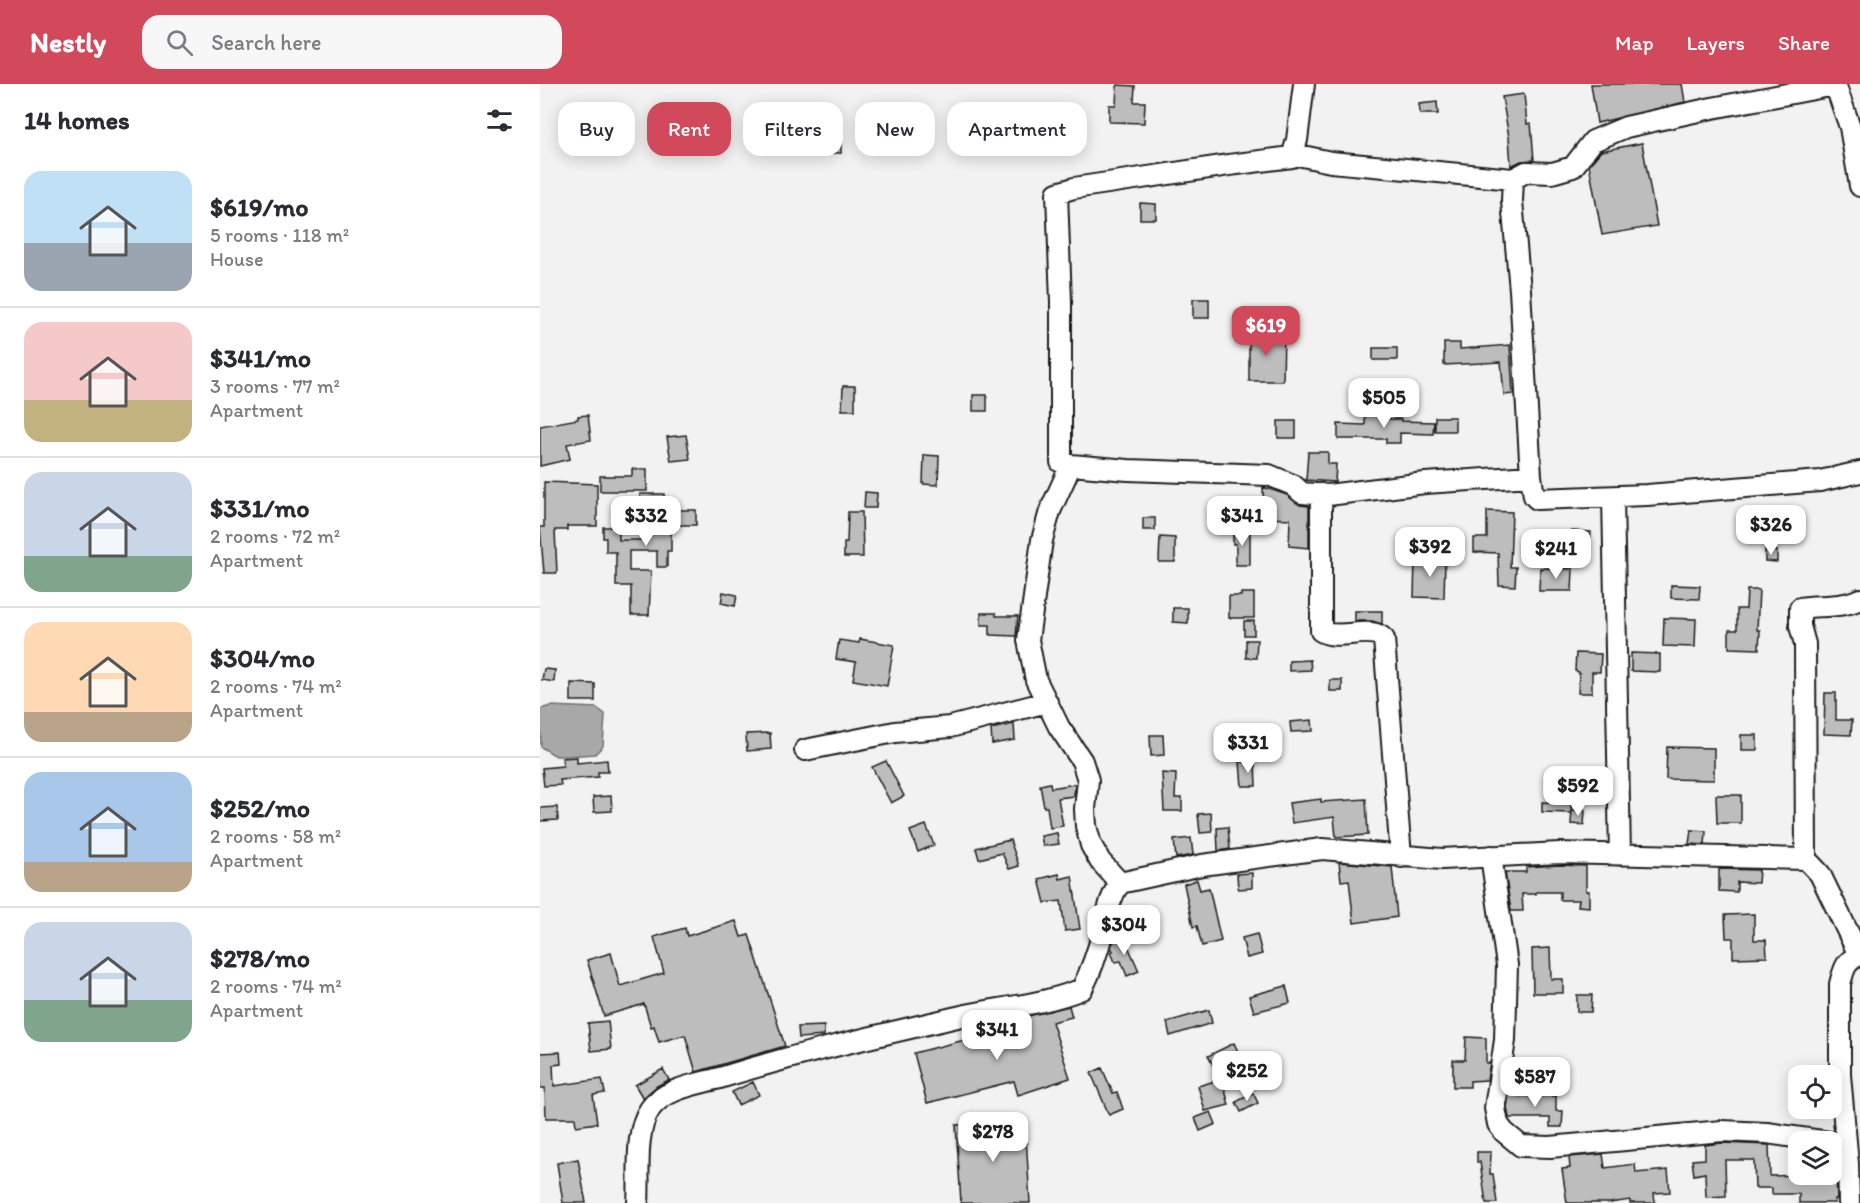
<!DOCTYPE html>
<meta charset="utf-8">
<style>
:root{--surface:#fff;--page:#f7f7f7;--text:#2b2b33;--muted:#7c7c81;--line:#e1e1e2;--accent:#d1495b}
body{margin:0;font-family:Itim,sans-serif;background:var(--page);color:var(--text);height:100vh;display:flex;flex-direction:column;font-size:22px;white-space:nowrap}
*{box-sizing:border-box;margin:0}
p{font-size:20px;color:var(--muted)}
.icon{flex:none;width:33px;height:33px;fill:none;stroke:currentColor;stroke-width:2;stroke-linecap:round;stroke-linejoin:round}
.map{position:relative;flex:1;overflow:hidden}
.drawer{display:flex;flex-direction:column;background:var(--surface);width:540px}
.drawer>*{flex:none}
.top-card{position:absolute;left:18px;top:18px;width:570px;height:54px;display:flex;gap:12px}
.buttons{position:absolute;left:1248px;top:981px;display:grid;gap:12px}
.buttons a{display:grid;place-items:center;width:54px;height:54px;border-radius:12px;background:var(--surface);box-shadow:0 3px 15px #0003;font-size:30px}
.price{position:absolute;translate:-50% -51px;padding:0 14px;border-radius:12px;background:#fff;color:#222;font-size:20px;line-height:39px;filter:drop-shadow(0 2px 3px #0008)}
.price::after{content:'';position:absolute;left:50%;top:36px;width:18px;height:14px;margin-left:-9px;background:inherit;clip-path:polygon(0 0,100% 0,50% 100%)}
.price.active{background:var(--accent);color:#fff}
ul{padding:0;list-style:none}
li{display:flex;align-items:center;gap:18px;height:150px;padding:0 24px}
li+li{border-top:2px solid var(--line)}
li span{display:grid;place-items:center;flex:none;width:168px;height:120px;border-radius:18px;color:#555}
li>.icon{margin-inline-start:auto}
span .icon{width:72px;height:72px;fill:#fffc;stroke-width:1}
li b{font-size:26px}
h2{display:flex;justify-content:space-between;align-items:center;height:72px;padding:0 24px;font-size:26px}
.tag{padding:0 21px;border-radius:18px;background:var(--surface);box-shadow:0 3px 15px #0003;font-size:21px;line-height:54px}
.tag.active{background:var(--accent);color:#fff}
header{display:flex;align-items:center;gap:36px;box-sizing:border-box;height:84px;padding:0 30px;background:var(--accent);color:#fff}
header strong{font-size:28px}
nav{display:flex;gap:33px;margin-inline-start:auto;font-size:21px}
.search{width:420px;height:54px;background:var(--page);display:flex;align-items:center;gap:15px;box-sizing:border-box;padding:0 21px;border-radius:18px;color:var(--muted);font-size:22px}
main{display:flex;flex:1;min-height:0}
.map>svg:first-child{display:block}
.water{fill:#a8a8a8;stroke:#707070;stroke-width:1.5}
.building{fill:#bdbdbd;stroke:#1c1c1c;stroke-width:1.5}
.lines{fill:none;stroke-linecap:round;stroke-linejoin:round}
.minor-casing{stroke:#1c1c1c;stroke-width:24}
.minor{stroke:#fff;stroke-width:20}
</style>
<header>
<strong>Nestly</strong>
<div class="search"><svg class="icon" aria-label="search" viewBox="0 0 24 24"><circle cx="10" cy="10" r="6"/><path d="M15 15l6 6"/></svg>Search here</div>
<nav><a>Map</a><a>Layers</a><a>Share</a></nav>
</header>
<main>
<section class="drawer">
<h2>14 homes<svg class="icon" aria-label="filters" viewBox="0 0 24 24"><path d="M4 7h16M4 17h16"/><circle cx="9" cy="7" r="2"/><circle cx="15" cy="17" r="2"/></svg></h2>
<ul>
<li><span style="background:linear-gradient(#bfe0f5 60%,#9aa5b1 0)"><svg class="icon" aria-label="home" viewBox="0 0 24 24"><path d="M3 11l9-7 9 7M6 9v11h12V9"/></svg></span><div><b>$619/mo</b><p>5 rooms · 118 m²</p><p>House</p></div></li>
<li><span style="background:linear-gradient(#f6c9c9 65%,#c2b280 0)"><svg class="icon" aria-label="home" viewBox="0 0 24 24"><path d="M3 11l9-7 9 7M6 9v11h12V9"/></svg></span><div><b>$341/mo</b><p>3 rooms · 77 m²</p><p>Apartment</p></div></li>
<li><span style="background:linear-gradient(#c9d6e8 70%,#7fa58c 0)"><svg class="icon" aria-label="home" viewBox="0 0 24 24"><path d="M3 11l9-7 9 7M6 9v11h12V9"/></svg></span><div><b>$331/mo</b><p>2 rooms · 72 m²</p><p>Apartment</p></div></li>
<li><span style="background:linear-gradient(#ffd9b3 75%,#b9a48a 0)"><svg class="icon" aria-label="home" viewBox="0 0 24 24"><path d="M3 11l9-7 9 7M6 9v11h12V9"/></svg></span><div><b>$304/mo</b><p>2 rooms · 74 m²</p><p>Apartment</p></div></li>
<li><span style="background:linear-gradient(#a9c7e8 75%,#b9a48a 0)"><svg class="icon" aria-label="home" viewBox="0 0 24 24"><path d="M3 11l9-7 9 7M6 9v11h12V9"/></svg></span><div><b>$252/mo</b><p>2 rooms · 58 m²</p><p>Apartment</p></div></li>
<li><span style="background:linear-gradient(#c9d6e8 65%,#7fa58c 0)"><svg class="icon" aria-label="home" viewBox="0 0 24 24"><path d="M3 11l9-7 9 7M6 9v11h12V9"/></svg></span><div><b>$278/mo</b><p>2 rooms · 74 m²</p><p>Apartment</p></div></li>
</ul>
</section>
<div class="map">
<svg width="1320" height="1119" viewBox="0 0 1320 1119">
<rect width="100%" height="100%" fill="#f2f2f2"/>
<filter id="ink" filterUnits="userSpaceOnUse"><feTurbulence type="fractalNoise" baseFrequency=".0167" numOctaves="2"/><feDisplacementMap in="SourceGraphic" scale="12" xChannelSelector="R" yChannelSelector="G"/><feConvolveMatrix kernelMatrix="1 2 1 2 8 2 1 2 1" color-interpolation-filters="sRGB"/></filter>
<g filter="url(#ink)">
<path class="water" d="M11 622 57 624 65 630 63 662 55 670 26 672H16L1 663 0 625Z"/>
<path class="building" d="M1051 0H1142L1145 18 1057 39Z
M577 1 595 2 594 18H605L604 39 569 38V21H576Z
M984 10 987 40 991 39 994 76 981 77 971 82 969 53 962 13Z
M897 18 898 30H880L879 20Z
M282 39 298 40V56H301V69H286V52H282Z
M1102 59 1117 142 1062 151 1049 81 1061 67Z
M600 119 616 120V135H600Z
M653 215H669V234H653Z
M709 250H744L743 297H709Z
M904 259H920V265L970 261 973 310 964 311 961 278 904 281Z
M833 264H857V276H833Z
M303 302H315V326H302Z
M433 311H447V327H433Z
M48 331 51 356 27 360 30 375 0 382V342L38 335V332Z
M825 331 843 332V335H861V337L894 338 893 350 860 349V359H846V355H798V340L825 341Z
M895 333H915V347H895Z
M738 337H756V354H738Z
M146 351 150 375 131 377 127 353Z
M768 368H788V380H796L795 398 766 396Z
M384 371 399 372 398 401 383 400Z
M92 385H107V407H60V392H92Z
M4 398 57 400V442H27V446H15L17 489H4L0 443H4Z
M723 403 747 411 760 421 769 422V464L749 462 750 435 724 434Z
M325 408 337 409 336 424H324Z
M100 410H124V426H156V441H131V467H127V483H117V467H89V487H111L109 531H91V502H76V468H66V454H63V443H79V456H103V422H100Z
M947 427 972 428 970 483H976L975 502 959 501 958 469 934 468V454H947Z
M308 428H322L323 473H304V459H307Z
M603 434H615V446H603Z
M693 447H710V481H696V460H693Z
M1032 447 1051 448 1050 462H1032Z
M620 453 635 454V478H619Z
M996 453H1014L1013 464H995Z
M1225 466 1237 467V478L1225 477Z
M875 475H905L904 514 874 513Z
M1000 484 1033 485 1032 507H999Z
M1131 501 1160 502 1159 515 1131 514Z
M1207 506H1219L1217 546H1220L1219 565 1189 564V546H1197V525H1206Z
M183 508 197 511 195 522 181 519Z
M701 509H714V534H689V512H701Z
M633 524H648V539L633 538Z
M815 527H842V540L832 537H815Z
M441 529H456V532H478L476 552 450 551V541H441Z
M1124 534 1156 535 1155 563 1123 562Z
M704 537H714V551H704Z
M320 555 354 561 347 602 313 596 316 578 296 575 299 556 319 559Z
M706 556H717L716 574H706Z
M1036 569 1061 570 1060 588H1052V609H1038L1039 588 1035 587Z
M1091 569 1120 570V588L1091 587Z
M770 576 771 586 749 587V577Z
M4 585 15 586 14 598 2 596Z
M790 596H802V607H790Z
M31 599 55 600V617H31Z
M1285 609H1296V636H1312L1311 651 1284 650Z
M772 636 773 647 751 648 750 638Z
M474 640 475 656 452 660 451 645Z
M230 649 231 665 207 667 206 650Z
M610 651H623L624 671 611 672Z
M1201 651H1217V666H1201Z
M1127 663 1174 664V696L1126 695Z
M37 673V679L67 676 68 688H58V693L20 696 21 701 4 702 2 684 23 682 22 674Z
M346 677 364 712 351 719 332 683Z
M715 677 716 702H702L700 678Z
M622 689 636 690 635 714H642V727H624Z
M510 699 511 704 535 700 534 712 518 714 523 742 510 744 507 723H504L500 701Z
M1022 701H1032L1031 729 1002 728V718L1020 719Z
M1176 711H1201V739H1177Z
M71 712 72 727 54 728 53 713Z
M781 715V718L826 715 828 751 796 753 794 733 752 739 749 719Z
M17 723 18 736 0 737V724Z
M1032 726H1045L1044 741 1031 740Z
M671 729 672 748 660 749 658 730Z
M386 741 394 761 378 768 370 747Z
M688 743 690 765 678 767 677 744Z
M1151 746 1166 747 1165 761 1149 760Z
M517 749 519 760 503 762 501 752Z
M651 754 653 771 636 774 634 756Z
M470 756 479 782 469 785 462 769 439 775 436 764Z
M799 778 852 783 857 833 814 839 809 796 801 797Z
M1019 781 1046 782V807H1049V823L1038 822 1039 816H1020V808H996V810H982L983 827H971L965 788H986V783Z
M1179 785 1219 786 1218 799 1197 798V808L1179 807Z
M712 789V804L698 805 697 790Z
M519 790 520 795 532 792 540 845 525 847 521 817 505 819 499 795Z
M657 796 660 806 669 804 681 857 662 862 657 842 653 843 644 800Z
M1214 830V856H1226L1227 873 1193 874V854H1186L1185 831Z
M196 837 201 853 209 851 245 962 156 988 145 951 119 958 114 942 111 943 104 920 64 932 47 876 71 869 80 902 124 889 114 853 145 844 147 852Z
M717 850 722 870 707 874 702 854Z
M584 853 599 887 587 892 581 877 575 878 571 868 573 867 571 863 573 858Z
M1010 864 1011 895H1023V909H993L992 865Z
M746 902 750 919 714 928 709 912Z
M1037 911H1052L1051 928H1037Z
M529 922 532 933 512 938 530 994 478 1011 474 997 387 1019 374 969 456 948 458 957 485 949 480 934Z
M669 926 672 939 630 952 627 938Z
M68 937 71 965 51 967 48 939Z
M284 942V952L259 954 258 943Z
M926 953 946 954V979H950L947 996 930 997V1003H913V976H925Z
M694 959 702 976 677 988 668 972Z
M20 968 21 980 13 981 14 1002 62 995 65 1009 53 1011 57 1039 36 1042 35 1034H6L5 1004H0V969Z
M562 984 573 1009 577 1008 583 1025 569 1031 551 989Z
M123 985 129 996 117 1002 103 1014 95 1001Z
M682 995 689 1021 665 1027 658 1002Z
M213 998 219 1011 198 1021 192 1008Z
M713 1009 718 1019 701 1028 696 1018Z
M979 1009V1012H1016V1027H1023L1022 1043H1010V1034H969L967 1024 969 1010Z
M671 1028 676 1040 660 1047 655 1034Z
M485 1036 490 1119H421L416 1041Z
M1182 1059 1229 1061 1230 1092 1296 1090 1297 1115H1295V1119H1259V1110H1232V1104H1215L1214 1076H1185L1186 1112 1166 1113 1165 1089 1154 1091 1152 1076 1165 1075V1061Z
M937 1068H951L950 1090H953L957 1119H946L940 1078H937Z
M1063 1070 1065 1084 1095 1080 1096 1089 1128 1086 1130 1108 1114 1109 1115 1119H1090V1116L1070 1119H1027L1022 1085 1030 1084 1029 1073Z
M38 1075 46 1119H23L17 1079Z"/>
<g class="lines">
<defs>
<path id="minor" d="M764 0 757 56 752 73 689 81 534 104 517 109 521 218V378L531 381 588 386 729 391 753 401 762 409 788 411 885 399 991 392 994 412 997 415 1107 411 1280 397 1320 388
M1295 0 1310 43 1320 102
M753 70 791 78 973 95
M531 381 510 427 502 456 488 556 496 596 519 643 542 677 548 696 545 725 546 742 551 761 560 777 580 799
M991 392 980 206 972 117 973 95 986 88 1012 89 1033 83 1053 57 1086 43 1172 24 1295 1
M781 410V547C798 558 832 540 844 555L861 773
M1073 413 1080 771
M265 666 355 648 410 643 507 618
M951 772 967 881 965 956 955 1024 958 1040 964 1048 981 1062 1010 1063 1182 1047 1227 1049 1289 1058
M1266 775 1265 560 1260 542V524C1280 521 1302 524 1320 515
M98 1119C100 1091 94 1048 110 1025 124 1004 160 1000 183 993 263 968 345 950 426 931 465 923 505 920 542 905 551 887 558 867 563 847 568 829 569 814 580 799L662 781 782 765 902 775 1019 769 1266 775 1280 790 1319 871
M1309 1119 1308 1080 1300 991V900C1304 885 1305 877 1320 871"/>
</defs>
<use href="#minor" class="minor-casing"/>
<use href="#minor" class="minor"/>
</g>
</g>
</svg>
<div class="buttons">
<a><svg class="icon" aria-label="locate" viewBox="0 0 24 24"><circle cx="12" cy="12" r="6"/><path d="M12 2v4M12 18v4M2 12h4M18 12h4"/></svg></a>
<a><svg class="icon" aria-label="layers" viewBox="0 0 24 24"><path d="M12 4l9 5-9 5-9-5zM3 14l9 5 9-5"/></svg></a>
</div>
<b class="price active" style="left:726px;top:273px">$619</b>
<b class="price" style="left:844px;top:345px">$505</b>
<b class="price" style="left:106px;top:463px">$332</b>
<b class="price" style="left:702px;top:463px">$341</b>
<b class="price" style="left:1231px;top:472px">$326</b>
<b class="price" style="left:890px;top:494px">$392</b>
<b class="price" style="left:1016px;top:496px">$241</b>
<b class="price" style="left:708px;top:690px">$331</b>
<b class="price" style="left:1038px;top:733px">$592</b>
<b class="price" style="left:584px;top:872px">$304</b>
<b class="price" style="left:457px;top:977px">$341</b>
<b class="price" style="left:707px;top:1018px">$252</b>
<b class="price" style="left:995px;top:1024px">$587</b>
<b class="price" style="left:453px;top:1079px">$278</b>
<div class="top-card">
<a class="tag">Buy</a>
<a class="tag active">Rent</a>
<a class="tag">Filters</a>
<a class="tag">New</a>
<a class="tag">Apartment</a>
</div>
</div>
</main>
